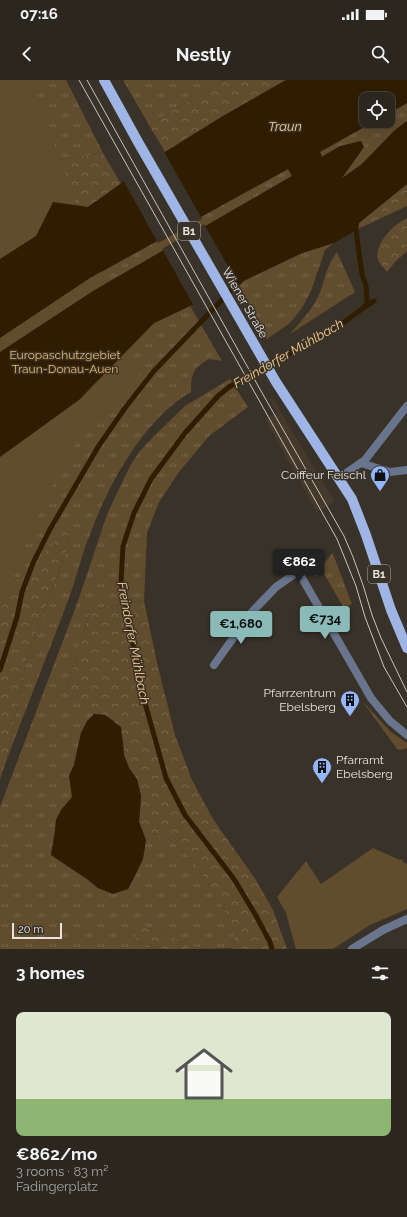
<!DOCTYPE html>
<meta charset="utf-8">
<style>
:root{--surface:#2b261e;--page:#37322b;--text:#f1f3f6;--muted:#a6a5a4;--line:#47433c;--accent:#8bbbb9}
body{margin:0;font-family:Raleway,sans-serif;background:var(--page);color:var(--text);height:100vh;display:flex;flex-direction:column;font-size:15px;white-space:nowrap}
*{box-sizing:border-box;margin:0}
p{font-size:13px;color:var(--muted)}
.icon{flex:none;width:22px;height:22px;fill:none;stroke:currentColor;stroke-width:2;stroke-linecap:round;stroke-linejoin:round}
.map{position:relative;height:869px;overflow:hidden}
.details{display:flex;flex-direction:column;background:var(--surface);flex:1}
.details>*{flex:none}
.tools{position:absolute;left:359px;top:12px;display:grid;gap:8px}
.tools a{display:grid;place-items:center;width:36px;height:36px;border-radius:8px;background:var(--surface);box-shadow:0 4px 16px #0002,0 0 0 1px var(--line);font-size:20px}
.scale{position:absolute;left:12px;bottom:10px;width:50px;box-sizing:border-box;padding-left:4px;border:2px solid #e7e3dd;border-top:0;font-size:11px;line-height:14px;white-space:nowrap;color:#e7e3dd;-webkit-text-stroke:3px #393228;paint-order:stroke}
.price{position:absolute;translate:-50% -34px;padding:0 9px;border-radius:4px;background:var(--accent);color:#111;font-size:13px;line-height:26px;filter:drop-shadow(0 1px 2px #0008)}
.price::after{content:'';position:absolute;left:50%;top:24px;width:12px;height:9px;margin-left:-6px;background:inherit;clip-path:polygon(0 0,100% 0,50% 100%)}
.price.selected{background:#222;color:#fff}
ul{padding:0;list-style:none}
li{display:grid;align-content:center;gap:8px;height:212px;padding:0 16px}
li+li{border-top:1px solid var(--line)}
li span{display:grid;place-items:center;height:124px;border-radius:8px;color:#555}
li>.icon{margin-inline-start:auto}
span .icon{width:72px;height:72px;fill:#fffc;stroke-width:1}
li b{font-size:17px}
h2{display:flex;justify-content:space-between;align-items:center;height:48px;padding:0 16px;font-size:17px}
.status{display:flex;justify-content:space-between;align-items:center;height:28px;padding:0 20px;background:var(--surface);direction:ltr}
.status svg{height:11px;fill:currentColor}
header{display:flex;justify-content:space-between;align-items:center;height:52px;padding:0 16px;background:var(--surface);font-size:18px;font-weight:700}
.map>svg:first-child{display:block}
.built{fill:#45392b}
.grass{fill:url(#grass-tufts)}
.forest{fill:url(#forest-crowns)}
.park{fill:#624c2e}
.water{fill:#301d00}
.pier{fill:#393228}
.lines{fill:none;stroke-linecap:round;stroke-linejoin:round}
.stream{stroke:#301d00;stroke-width:5}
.service{stroke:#69758d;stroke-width:8}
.minor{stroke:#69758d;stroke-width:8}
.primary{stroke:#9eb5e6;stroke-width:10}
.tram{stroke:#c8c4bd;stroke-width:1}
.labels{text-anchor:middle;stroke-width:3;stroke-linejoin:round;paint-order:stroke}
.shield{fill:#393228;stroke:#b3aea7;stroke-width:1}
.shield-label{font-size:11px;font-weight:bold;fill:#e7e3dd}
.street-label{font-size:12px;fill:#e7e3dd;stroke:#393228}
.park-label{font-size:12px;fill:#ecb463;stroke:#393228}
.poi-label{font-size:12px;fill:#e7e3dd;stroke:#393228;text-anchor:end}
.water-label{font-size:13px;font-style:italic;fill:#facd8e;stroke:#393228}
</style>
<div class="status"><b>07:16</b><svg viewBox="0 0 49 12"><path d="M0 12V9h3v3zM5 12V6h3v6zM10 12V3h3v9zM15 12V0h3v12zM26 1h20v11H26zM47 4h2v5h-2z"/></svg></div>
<header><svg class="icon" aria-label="back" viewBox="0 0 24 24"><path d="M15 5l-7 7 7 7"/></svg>Nestly<svg class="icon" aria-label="search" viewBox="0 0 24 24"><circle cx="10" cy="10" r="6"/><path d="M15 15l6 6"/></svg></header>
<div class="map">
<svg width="407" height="869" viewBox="0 0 407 869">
<defs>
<pattern id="grass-tufts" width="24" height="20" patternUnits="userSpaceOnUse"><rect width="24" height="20" fill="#624c2e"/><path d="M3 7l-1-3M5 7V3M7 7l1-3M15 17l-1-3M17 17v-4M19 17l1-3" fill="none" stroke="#78664c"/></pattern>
<pattern id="forest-crowns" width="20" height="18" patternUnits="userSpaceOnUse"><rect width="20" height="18" fill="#624c2e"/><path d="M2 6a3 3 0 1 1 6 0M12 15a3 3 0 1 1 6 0" fill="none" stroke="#78664c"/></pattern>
</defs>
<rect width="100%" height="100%" fill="#393228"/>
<path class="built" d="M272 317 308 378 335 422 317 432 265 339 277 333 269 319Z"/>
<path class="grass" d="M0 0H66L103 73 0 89Z
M123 0H224L149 45Z
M407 23V41L395 50 362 84 341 100 340 66 321 77 320 71 375 41H388V34Z
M288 89 292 96 93 211 90 198Z
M334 163 325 170 311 211 302 228 290 243 267 259 238 204 302 173Z
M337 172 355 212 290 254C300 242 311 231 318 217 325 202 326 185 337 172Z
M190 226 222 281 209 279C193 288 191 294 191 312 145 338 109 403 91 452 82 473 77 496 69 518 49 572 27 625 7 679L27 579 67 469 68 449 19 499 0 503V377L79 320 154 243Z
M230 299 248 327 209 356 179 392 159 422 147 453 144 521 90 530 66 612 105 635 94 634 81 653 74 685 69 696 73 717 61 731 56 740 55 751 51 775 87 799 98 808 128 809C139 789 150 772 142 749L172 761 192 779 223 827 234 851 233 868 202 869 142 845 137 860 157 869H0V727L78 521 108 432 130 386 139 372 154 356 185 326Z
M332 474H333L352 524 344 528 323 492 314 497V494Z
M363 622 391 652 407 663V668L401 670 397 669Z"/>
<path class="forest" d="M224 0H286L223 36 165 72 149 45Z
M103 73 121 104 88 127 53 122 0 89Z
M407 104V126L358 149 359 143Z
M407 138V171L395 182 387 192C384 188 379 183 378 179 374 164 394 144 407 138Z
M68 448 67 469 27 579 7 679 0 699V503L19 499Z
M144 521 158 587 175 655 192 700 213 739 256 800 273 830 287 869H231L233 868 234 851 223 827 192 779 172 761 142 749 139 742 141 716 137 699 129 688 124 675 123 660 114 641 66 612 90 530Z
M142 845 202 869H157L137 860 134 851Z"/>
<path class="park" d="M0 0H31L144 308 85 348 62 387 32 446 0 534Z
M373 768 400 780 402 779 403 782 407 784V829L370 845 333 869H296L286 833 277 817 306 781 321 804Z"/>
<path class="water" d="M286 0H407V23L388 34V19H366V41H375L320 72 322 77 340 66 361 61 364 67 342 98 362 84 395 50 407 41V104L359 143 358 149 334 163 302 173 154 243 79 320 0 377V272L93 211 292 96 288 89 90 198 0 258V179L36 156 53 122 88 127 165 72 223 36Z
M94 634 105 635 121 647 124 675 129 688 137 699 141 716 139 742 146 760 143 779 128 809 113 814 98 808 87 799 51 775 55 751 56 740 61 730 72 717 69 696 74 685 81 653 87 641Z"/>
<path class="pier" d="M163 70 202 139 158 163 123 100Z
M204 144 239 206 194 226 162 169Z"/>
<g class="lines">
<path class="stream" d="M365 227 374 221
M0 590 17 537 22 512 33 483 49 451 98 367 125 328 154 291 242 199
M272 869 270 862 255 834 234 799 185 735 166 698 143 616 121 502 123 466 134 433 151 399 185 353 218 316 229 307 343 243 362 229 367 223V218L366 206 362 194 355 143"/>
<path class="service" d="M361 383 390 392 407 390"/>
<path class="minor" d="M339 398 365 380 407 326
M298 491 371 618 390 641 407 655
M214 585 251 533 276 507 310 483
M352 869 383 850 407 839"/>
<path class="primary" d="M104 0 138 62 276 302 352 419 366 455 391 530 407 568"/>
<path class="tram" d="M79 0 337 459 356 506 365 537 384 587 407 627
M87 0 261 311 344 456 353 477 363 505 372 535 381 558 407 612"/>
</g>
<defs>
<symbol id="shop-pin" viewBox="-11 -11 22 30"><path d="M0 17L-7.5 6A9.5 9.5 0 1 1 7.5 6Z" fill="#95b6fd" stroke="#393228"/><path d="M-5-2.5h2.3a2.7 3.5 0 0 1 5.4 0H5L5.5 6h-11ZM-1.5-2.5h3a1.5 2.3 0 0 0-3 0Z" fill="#111"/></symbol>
<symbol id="building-pin" viewBox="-11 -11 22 30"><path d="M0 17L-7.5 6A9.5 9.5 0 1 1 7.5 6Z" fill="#95b6fd" stroke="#393228"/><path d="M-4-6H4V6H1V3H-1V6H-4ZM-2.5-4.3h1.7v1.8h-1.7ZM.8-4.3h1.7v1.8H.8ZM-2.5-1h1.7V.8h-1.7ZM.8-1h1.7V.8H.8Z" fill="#111"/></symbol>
</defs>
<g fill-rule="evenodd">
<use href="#shop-pin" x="369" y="384" width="22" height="30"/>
<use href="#building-pin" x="339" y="609" width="22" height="30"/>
<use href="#building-pin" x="311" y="676" width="22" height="30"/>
</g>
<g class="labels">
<g class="shield">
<rect x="178" y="142" width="22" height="18" rx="3"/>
<rect x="368" y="485" width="22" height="18" rx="3"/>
</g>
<g class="shield-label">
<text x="189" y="155">B1</text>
<text x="379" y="498">B1</text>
</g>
<g class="street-label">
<text transform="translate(245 223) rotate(60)" y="4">Wiener Straße</text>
</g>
<g class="park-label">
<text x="65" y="279">Europaschutzgebiet<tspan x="65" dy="14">Traun-Donau-Auen</tspan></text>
</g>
<g class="poi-label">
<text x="366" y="399">Coiffeur Feischl</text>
<text x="336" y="617">Pfarrzentrum<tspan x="336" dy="14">Ebelsberg</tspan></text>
<text x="336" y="684" text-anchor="start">Pfarramt<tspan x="336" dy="14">Ebelsberg</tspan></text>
</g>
<g class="water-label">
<text x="285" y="51">Traun</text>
<text transform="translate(288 273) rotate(-30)" y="5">Freindorfer Mühlbach</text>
<text transform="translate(134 563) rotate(79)" y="5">Freindorfer Mühlbach</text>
</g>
</g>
</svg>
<div class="tools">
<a><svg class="icon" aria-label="locate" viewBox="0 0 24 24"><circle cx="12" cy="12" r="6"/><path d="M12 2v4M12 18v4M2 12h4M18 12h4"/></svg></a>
</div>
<div class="scale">20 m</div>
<b class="price selected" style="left:299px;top:503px">€862</b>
<b class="price" style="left:325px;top:560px">€734</b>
<b class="price" style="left:241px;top:565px">€1,680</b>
</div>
<section class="details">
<h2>3 homes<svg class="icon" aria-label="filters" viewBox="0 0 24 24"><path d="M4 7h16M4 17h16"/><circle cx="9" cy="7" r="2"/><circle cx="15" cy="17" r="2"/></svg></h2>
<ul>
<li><span style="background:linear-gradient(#dfe7d0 70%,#8fb573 0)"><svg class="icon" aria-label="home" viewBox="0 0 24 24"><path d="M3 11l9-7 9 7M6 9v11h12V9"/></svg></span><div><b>€862/mo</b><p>3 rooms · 83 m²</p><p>Fadingerplatz</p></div></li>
</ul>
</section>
